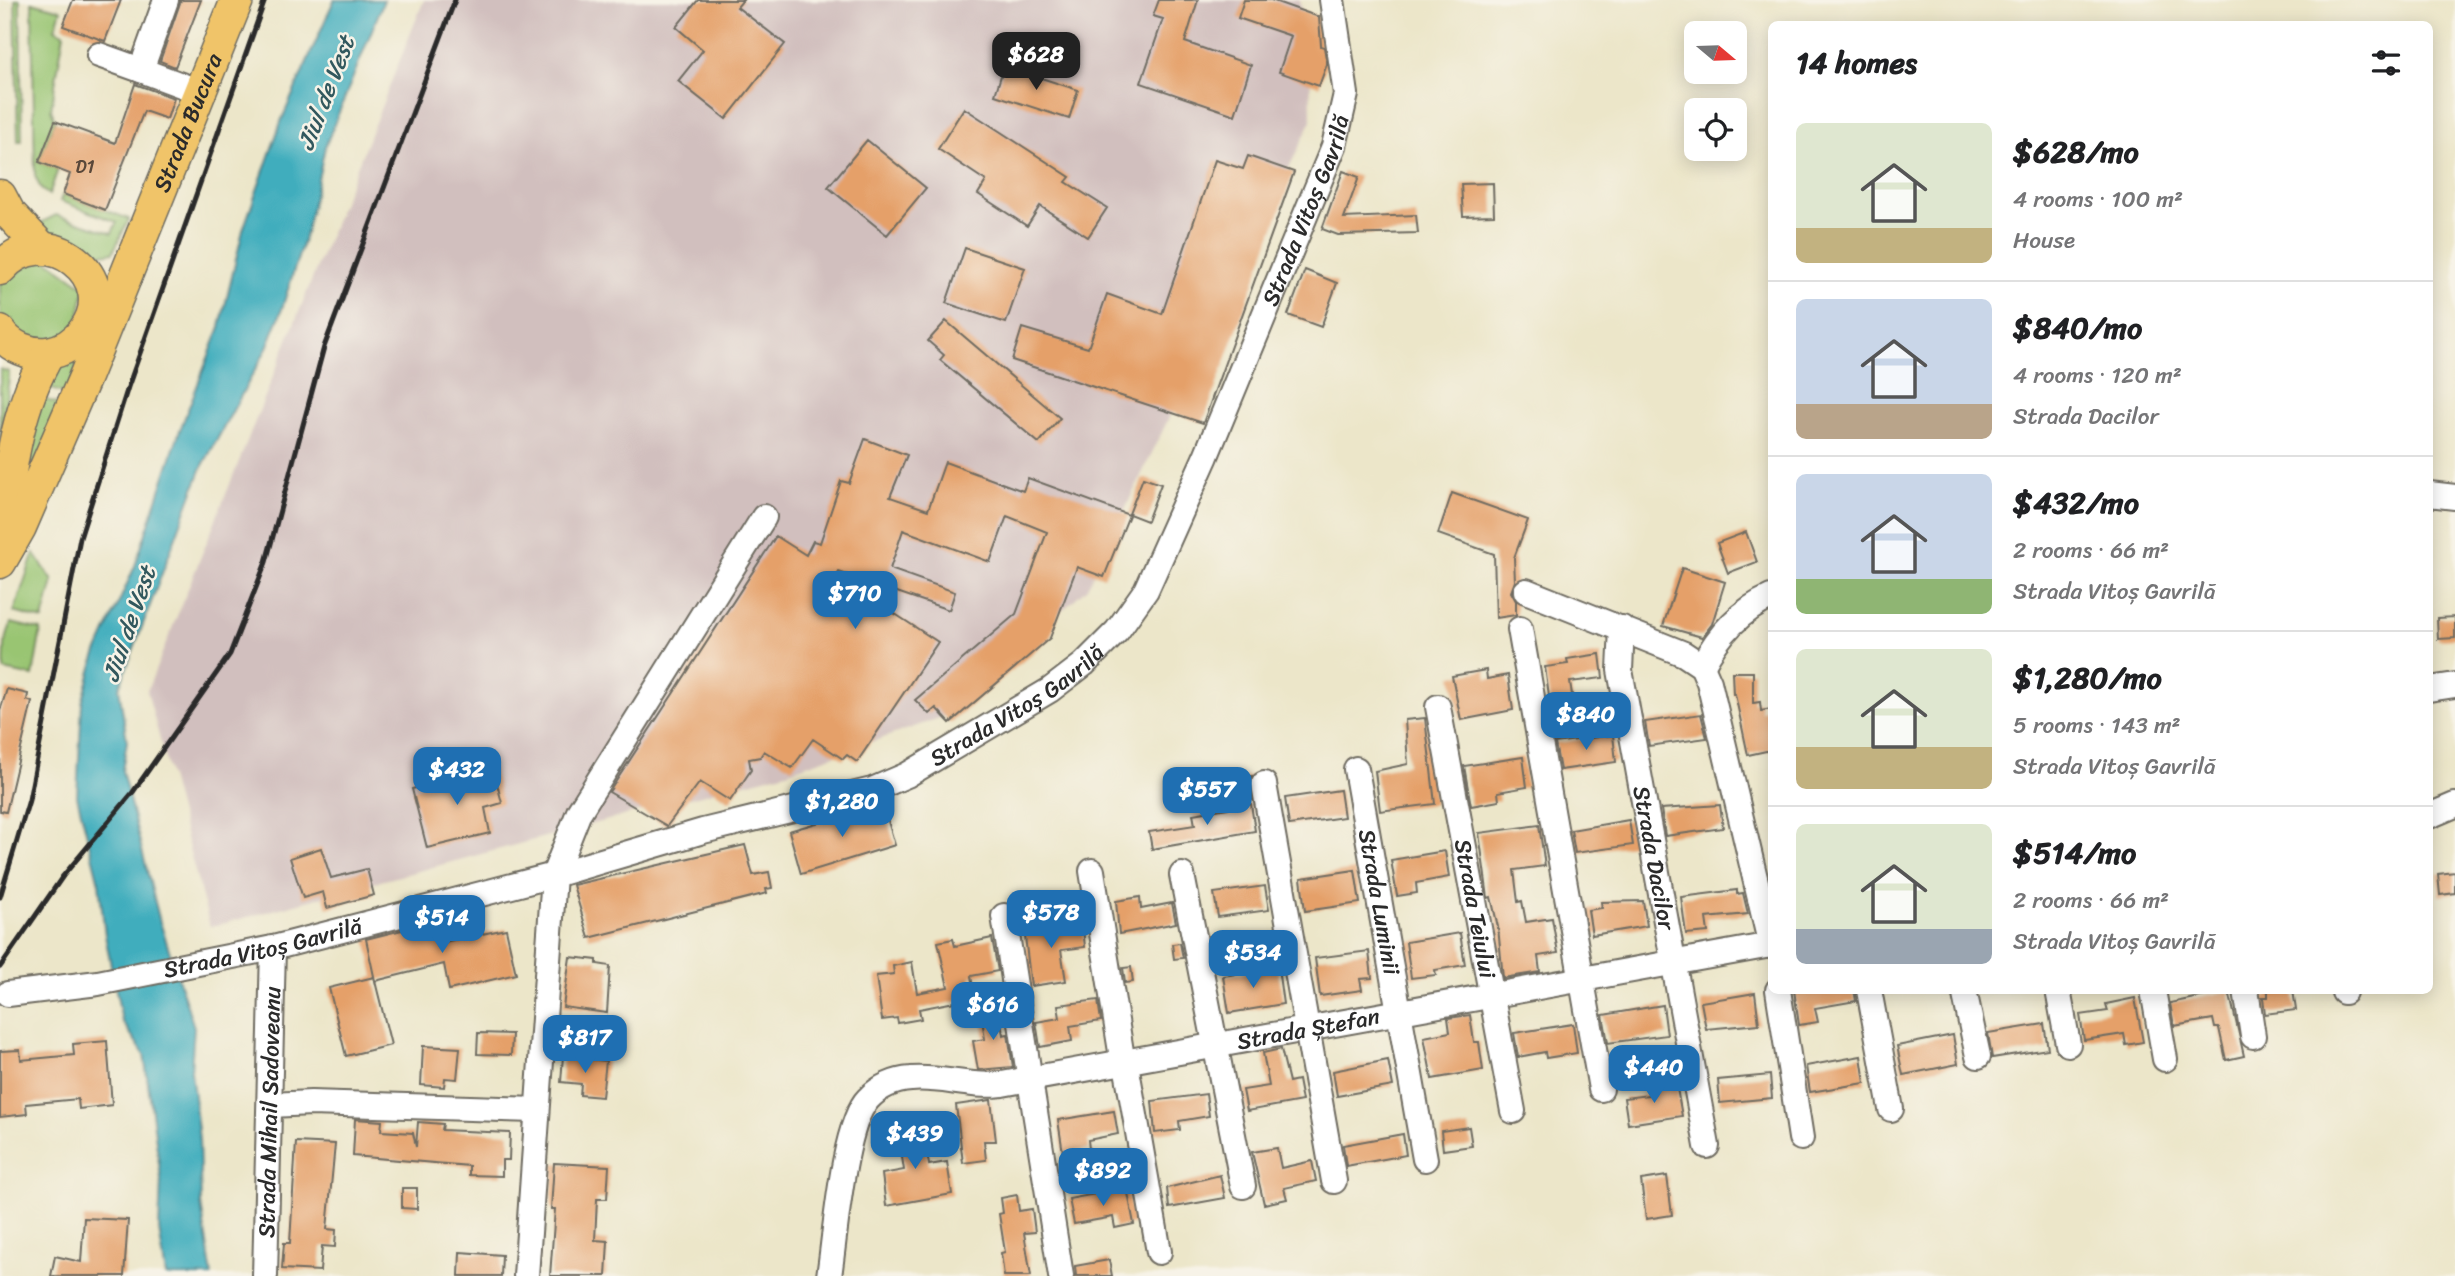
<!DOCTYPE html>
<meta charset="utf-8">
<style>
:root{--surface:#fff;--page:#f2f2f2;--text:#202124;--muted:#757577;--line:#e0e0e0;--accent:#1f6fb2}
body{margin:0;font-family:Sriracha,sans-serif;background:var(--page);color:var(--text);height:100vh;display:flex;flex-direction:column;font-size:26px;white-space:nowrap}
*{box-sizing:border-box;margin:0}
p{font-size:23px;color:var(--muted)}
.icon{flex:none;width:38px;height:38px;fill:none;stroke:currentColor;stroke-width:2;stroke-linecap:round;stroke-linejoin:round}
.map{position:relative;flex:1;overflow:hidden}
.drawer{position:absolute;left:1768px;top:21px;width:665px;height:973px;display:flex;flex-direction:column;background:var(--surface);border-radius:10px;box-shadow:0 4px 18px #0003}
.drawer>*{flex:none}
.needle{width:46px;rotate:109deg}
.buttons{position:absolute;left:1684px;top:21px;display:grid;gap:14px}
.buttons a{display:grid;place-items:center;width:63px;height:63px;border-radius:10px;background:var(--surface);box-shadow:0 4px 18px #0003;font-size:35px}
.price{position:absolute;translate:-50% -60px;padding:0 16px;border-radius:14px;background:var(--accent);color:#fff;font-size:23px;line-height:46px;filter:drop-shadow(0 2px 4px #0008)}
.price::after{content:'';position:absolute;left:50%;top:42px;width:21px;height:16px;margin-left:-10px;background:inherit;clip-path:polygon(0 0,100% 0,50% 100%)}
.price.active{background:#222;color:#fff}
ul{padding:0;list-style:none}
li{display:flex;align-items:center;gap:21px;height:175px;padding:0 28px}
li+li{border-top:2px solid var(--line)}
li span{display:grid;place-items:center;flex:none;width:196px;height:140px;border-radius:10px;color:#555}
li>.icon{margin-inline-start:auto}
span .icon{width:84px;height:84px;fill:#fffc;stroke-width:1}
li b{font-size:30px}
h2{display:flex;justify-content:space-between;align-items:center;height:84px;padding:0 28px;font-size:30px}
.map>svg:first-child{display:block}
.industrial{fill:#d1bfbe}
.green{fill:#99c572;stroke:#62784e;stroke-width:2}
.water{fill:#3fadbd;stroke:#356c74;stroke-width:2}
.building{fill:#e5a069}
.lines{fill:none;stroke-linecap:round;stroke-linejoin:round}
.minor-casing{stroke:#6f6c62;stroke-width:28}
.major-casing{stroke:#6f6c62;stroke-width:35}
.minor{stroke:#fff;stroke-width:24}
.major{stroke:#f0c469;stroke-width:32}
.rail{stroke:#2b2b2b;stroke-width:5}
.labels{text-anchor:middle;stroke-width:5;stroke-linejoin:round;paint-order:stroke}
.number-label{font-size:19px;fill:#5a483a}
.street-label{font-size:23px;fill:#2b2b2b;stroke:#f7f3e8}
.water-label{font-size:24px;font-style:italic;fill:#32585e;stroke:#f7f3e8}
</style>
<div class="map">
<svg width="2455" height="1276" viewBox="0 0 2455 1276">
<rect width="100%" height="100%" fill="#f7f3e8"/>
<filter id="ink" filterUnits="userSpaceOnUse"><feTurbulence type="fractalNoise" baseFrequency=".0143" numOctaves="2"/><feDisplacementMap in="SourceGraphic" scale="14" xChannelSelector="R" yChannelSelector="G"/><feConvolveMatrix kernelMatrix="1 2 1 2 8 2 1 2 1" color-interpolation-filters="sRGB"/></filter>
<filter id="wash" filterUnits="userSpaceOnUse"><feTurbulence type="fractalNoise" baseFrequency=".00686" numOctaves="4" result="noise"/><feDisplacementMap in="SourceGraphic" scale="28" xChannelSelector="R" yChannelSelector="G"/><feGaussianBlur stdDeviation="1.57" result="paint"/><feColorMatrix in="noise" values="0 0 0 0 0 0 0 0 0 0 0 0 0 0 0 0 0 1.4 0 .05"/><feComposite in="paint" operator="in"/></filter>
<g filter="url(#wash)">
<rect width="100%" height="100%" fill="#ece6c9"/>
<path class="industrial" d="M424 0H1299L1310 44 1311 122 1087 588 945 716 787 772 210 927 147 691Z"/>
<path class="green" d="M15 0H20L22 141H18Z
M32 2 61 10 55 29 64 33 51 109 55 121 39 162 58 169 49 195 41 189 35 176Z
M63 194 129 219 113 252C87 259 56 243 40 223L56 215 112 233 117 222 60 201Z
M41 256 85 287 76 331 34 346 0 320V283Z
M81 351 68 395 49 388 44 399 63 406 19 503 38 402 54 370Z
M0 369 9 372C10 383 2 422 0 437Z
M34 553 53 581 43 620 14 612Z
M11 623 41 630 33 676 4 670 5 644Z"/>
<path class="water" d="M334 0H384L325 147 307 229 279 318 266 350 202 467 119 688 127 741 122 771 160 922 194 1027 191 1071 199 1139 201 1204 212 1276H166L159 1230 161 1178 144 1054 122 1021 105 935 99 883 77 796 82 703 95 657 135 566 180 430 220 327 243 230 282 119Z"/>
<g id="blocks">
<path class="building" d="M73 0H121L105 41 63 26Z
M181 0H201L175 67 160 61Z
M698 0H743L737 7 785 44 726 119 678 81 703 50 676 27Z
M1159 0H1198L1185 42 1251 65 1235 115 1141 83 1163 19 1153 16Z
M1244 0H1271L1319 17 1321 46 1324 47 1327 64 1319 86 1279 72 1291 36 1238 18Z
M1004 66 1078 90 1069 119 995 95Z
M135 84 174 98 167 119 144 111 105 210 63 194 70 174 39 162 55 121 115 143Z
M964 108 1070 177 1066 182 1107 208 1088 237 1040 206 1027 226 978 194 986 181 938 149Z
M867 140 926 188 887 235 828 187Z
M1248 156 1294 172 1203 423 1012 360 1022 328 1088 348 1107 294 1162 314 1215 160 1243 169Z
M1343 171 1359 177 1344 218 1416 215 1418 233 1338 235 1322 229Z
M1493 183 1494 215 1463 216 1461 184Z
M965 248 1025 268 1006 323 946 303Z
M1305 270 1337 283 1321 327 1288 315Z
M946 321 1060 418 1039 443 940 360 944 355 928 341Z
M865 439 907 455 890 497 928 510 945 462 1023 491 1028 478 1129 515 1104 577 1077 567 1050 638 950 723 936 708 929 714 915 700 1016 614 1047 532 1007 516 990 562 903 530 890 569 955 592 949 610 839 572 837 576 938 642 857 762 847 755 843 759 813 739 792 768 764 751 760 757 749 759 751 770 730 801 700 782 667 826 609 792 776 536 806 555 813 541 820 543 841 481 849 483Z
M1143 478 1161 484 1147 521 1129 514Z
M1452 493 1528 520 1514 558 1515 581 1511 592 1516 601V615L1496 618 1494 554 1438 534Z
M1746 532 1757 562 1728 573 1717 543Z
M1682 568 1725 582 1712 624 1702 637 1663 626Z
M2455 617V638L2438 639 2437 618Z
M1600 654 1603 678 1570 682 1573 701 1550 704 1545 667 1568 664 1567 659Z
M1486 670 1487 679 1508 675 1513 710 1461 720 1452 676Z
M1732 672H1753V703L1760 702 1761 711 1771 709V750L1748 755 1735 694H1733Z
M7 689 28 694 27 700 32 702 6 812 0 811V711Z
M1701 714 1707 738 1649 746 1645 722Z
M1425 718 1435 804 1380 811 1375 771 1408 764 1405 720Z
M1613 735 1616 762 1560 770 1555 743Z
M1523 757 1527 787 1498 792 1499 801 1471 806 1464 766Z
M493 768 502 803 485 808 490 833 427 848 412 789Z
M1252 776 1249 786 1252 800 1246 801 1242 777Z
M1340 790 1344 817 1289 825 1285 798Z
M883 804 895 845 801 874 789 831Z
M1251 804 1255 831 1152 849 1149 832 1195 825 1193 814Z
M1720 805 1723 828 1665 836 1661 809Z
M1629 820 1633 845 1575 853 1571 830Z
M1539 825 1545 866 1514 870 1518 902 1522 901 1526 922 1552 918 1558 953 1538 956 1540 972 1503 978 1498 927 1491 897 1488 898 1479 833Z
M745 845 753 875 769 872 772 888 766 889 767 893 589 938 573 885Z
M321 848 331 878 367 869 374 895 327 908 323 892 303 898 290 858Z
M1445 851 1449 877 1416 883 1417 893 1397 896 1391 860Z
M1355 870 1360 903 1305 911 1301 878Z
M2455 872V893L2440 895 2438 874Z
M1265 886 1269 910 1218 917 1214 893Z
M1737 890V894L1743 893 1748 914 1706 918 1708 932 1686 934 1681 897Z
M1140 897 1141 909 1172 903 1176 923 1119 934 1116 901Z
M1643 901 1647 926 1592 935 1588 910 1602 908 1601 902Z
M1082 920 1085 947 1061 950 1066 981 1031 986 1024 928Z
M434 922 439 943 506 929 516 974 449 990 444 964 375 981 366 939Z
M1460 933 1465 965 1435 970 1436 975 1411 978 1406 942Z
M992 938 998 971 971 976 975 998 919 1009 921 1019 898 1023 897 1018 882 1020 876 976 894 974 893 966 912 962 917 993 948 987 938 942 953 939 955 946Z
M1180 943 1183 958 1174 959 1172 944Z
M1369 951 1372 978 1360 979 1362 990 1320 996 1315 958Z
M570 957 597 960V964L610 966 607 1013 563 1007Z
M1131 967 1133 982 1125 983 1123 968Z
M1278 968 1283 1004 1229 1013 1223 976Z
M374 977 391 1045 346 1056 329 988Z
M1794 990H1854L1856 1001 1815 1008 1818 1022 1799 1025Z
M2268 990H2293L2296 1010 2265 1014 2263 997H2268Z
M2229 991 2244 1056 2226 1060 2219 1028H2215L2213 1019 2174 1026 2170 1003Z
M1755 993 1759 1024 1706 1029 1701 1002Z
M2135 998 2143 1042 2126 1045 2124 1034 2084 1040 2080 1015 2108 1011 2106 1004Z
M1098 1000 1101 1021 1070 1026 1072 1041 1040 1047 1036 1022 1060 1018 1058 1005Z
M998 1003 1003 1035 1008 1034 1013 1067 978 1070 973 1041 985 1039 980 1006Z
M1663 1005 1667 1035 1608 1043 1603 1015Z
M1470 1015 1474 1042H1479L1483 1070 1432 1079 1424 1037 1450 1032 1448 1018Z
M1573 1024 1577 1053 1546 1058 1545 1052 1518 1057 1514 1033Z
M2044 1024 2048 1049 1992 1058 1988 1033Z
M478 1033 512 1034 511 1055 477 1054Z
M1953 1035 1958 1064 1903 1075 1897 1046Z
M107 1041 112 1105 79 1109 78 1099 26 1104 27 1114 0 1117V1051L20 1050 21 1060 74 1055 73 1044Z
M423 1046 460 1048 457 1079 445 1078 444 1087 421 1085Z
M1281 1049 1289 1082 1298 1080 1302 1101 1247 1111 1243 1090 1269 1086 1263 1053Z
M563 1056 606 1061 602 1097 580 1095 581 1084 561 1082Z
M1861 1056 1865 1083 1810 1092 1806 1066Z
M1388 1060 1393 1086 1337 1096 1333 1071Z
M1770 1075 1772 1098 1720 1103 1718 1080Z
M1676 1083 1682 1116 1628 1124 1624 1098 1649 1095 1648 1088Z
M1206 1094 1209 1116 1179 1121 1180 1130 1155 1133 1152 1101Z
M991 1100 996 1141H984L986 1160 963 1163 956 1105Z
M1114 1111 1118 1134 1088 1140 1089 1149 1063 1153 1058 1120Z
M355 1119 382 1121 381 1131 413 1133 416 1147 418 1122 443 1124 442 1130 510 1133 509 1160H502V1176L469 1175V1166L353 1156Z
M922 1121 929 1165 947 1162 952 1194 886 1206 882 1174 904 1170 897 1125Z
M1469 1127 1472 1146 1443 1150 1441 1131Z
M1403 1134 1406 1155 1346 1166 1343 1145Z
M296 1142 335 1144 327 1229 336 1230 335 1247 322 1246 320 1271 282 1269 284 1243H290Z
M1277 1148 1281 1168 1312 1161 1316 1181 1284 1188 1287 1199 1264 1204 1252 1152Z
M554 1163 609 1166 607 1199H597L595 1240 608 1241 606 1276H550L555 1209H551Z
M1220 1175 1225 1198 1169 1208 1167 1188Z
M1667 1176 1672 1215 1646 1219 1641 1180Z
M402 1188H417V1209L402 1208Z
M1127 1188 1134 1224 1115 1228 1113 1217 1074 1224 1069 1199Z
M1017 1195 1019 1211 1032 1209 1035 1232 1024 1233 1031 1276H1004L1001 1253 1005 1252 999 1214 1003 1213 1001 1198Z
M84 1218 128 1220 124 1276H51L55 1256 81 1262Z
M460 1252 502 1255 501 1276H459Z
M1109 1260 1112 1276H1076L1075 1266Z"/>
</g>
</g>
<g filter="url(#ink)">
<use href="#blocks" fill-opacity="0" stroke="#6f6c62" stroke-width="2"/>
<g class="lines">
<defs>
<g id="minor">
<path d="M166 0 141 70 200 92"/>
<path d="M99 55 141 70"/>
<path d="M2429 494 2455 497"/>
<path d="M1526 591 1684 654 1702 666 1709 682 1771 946"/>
<path id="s1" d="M1622 628 1620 670 1707 1146"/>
<path d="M1520 629 1601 1089"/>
<path d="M1702 666C1718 635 1739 611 1771 597"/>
<path d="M2429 689 2455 685"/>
<path id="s2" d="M1438 707 1513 1111"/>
<path id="s3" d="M1356 769 1425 1159"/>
<path d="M1264 784 1334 1181"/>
<path d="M2429 816 2455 805"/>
<path d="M1092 871 1123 1064"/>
<path d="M1182 875 1243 1186"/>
<path d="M1004 916 1061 1276"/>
<path d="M1778 990 1801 1138"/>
<path d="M1869 990 1891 1109"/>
<path d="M1964 990 1978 1056"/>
<path d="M2058 990 2068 1044"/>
<path d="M2153 990 2165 1059"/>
<path d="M2246 990 2253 1036"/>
<path d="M2344 990V992"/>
<path id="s4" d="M8 994 98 983 273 948 554 875 703 831 872 790 907 775 1050 690 1084 664 1117 631 1146 590 1206 456 1334 146 1346 94 1332 0"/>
<path d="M1126 1064 1159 1252"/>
<path d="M271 1105 311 1103 536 1110"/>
<path id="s5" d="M265 1276 273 948"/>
<path d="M526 1276 554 875 579 812 764 517"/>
<path id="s6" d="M829 1276C835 1238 843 1124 868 1099 879 1087 895 1080 911 1079 941 1076 970 1088 1002 1084L1771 945"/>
</g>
<g id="major">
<path d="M0 196 9 213 42 248"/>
<path d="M0 269C45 216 124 278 84 331 75 343 62 351 48 353 30 355 10 347 0 332"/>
<path d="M0 541C9 477 15 409 49 353"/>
<path id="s7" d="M0 562 20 527 85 377 237 0"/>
</g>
</defs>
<use href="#minor" class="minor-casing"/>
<use href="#major" class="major-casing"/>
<use href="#minor" class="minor"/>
<use href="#major" class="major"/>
<path class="rail" d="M0 897 29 800 80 538 128 387 265 0
M0 967 63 876 133 792 230 654 266 562 324 347 455 0"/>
</g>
</g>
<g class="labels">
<g class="number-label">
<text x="85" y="173">D1</text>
</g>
<g class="street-label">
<text dy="8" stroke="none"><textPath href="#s7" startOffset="478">Strada Bucura</textPath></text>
<text dy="8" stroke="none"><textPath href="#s4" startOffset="1645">Strada Vitoș Gavrilă</textPath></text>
<text dy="8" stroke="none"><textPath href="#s4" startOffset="1057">Strada Vitoș Gavrilă</textPath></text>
<text dy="8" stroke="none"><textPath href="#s1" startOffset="233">Strada Dacilor</textPath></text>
<text dy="8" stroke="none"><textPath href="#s3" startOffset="135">Strada Luminii</textPath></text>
<text dy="8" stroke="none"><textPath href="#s2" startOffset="205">Strada Teiului</textPath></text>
<text dy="8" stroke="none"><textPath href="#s4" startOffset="259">Strada Vitoș Gavrilă</textPath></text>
<text dy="8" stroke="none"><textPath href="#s6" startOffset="634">Strada Ștefan</textPath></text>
<text dy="8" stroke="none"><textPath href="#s5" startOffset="164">Strada Mihail Sadoveanu</textPath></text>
</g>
<g class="water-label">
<text transform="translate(326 93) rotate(-69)" y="8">Jiul de Vest</text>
<text transform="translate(129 624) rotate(-71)" y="8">Jiul de Vest</text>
</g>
</g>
</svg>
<div class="buttons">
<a><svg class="needle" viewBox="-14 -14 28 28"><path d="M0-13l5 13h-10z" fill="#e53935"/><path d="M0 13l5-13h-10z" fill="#757577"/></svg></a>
<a><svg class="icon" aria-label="locate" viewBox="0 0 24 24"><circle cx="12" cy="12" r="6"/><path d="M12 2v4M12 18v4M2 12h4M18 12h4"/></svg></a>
</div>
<b class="price active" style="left:1036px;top:92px">$628</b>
<b class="price" style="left:855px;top:631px">$710</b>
<b class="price" style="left:1586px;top:752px">$840</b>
<b class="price" style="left:457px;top:807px">$432</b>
<b class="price" style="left:1207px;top:827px">$557</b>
<b class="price" style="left:842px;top:839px">$1,280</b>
<b class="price" style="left:1051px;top:950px">$578</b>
<b class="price" style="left:442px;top:955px">$514</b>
<b class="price" style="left:1253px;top:990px">$534</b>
<b class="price" style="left:993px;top:1042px">$616</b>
<b class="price" style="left:585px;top:1075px">$817</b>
<b class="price" style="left:1654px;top:1105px">$440</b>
<b class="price" style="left:915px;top:1171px">$439</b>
<b class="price" style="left:1103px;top:1208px">$892</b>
<section class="drawer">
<h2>14 homes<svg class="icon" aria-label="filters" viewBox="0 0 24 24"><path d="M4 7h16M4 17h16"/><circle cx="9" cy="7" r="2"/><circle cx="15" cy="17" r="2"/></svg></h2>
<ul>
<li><span style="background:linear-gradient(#dfe7d0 75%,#c2b280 0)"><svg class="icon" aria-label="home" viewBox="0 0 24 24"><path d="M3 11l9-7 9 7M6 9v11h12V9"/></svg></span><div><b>$628/mo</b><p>4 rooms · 100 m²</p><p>House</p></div></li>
<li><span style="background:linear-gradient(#c9d6e8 75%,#b9a48a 0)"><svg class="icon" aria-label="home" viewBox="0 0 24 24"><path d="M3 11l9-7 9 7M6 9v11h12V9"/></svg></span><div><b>$840/mo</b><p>4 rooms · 120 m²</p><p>Strada Dacilor</p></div></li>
<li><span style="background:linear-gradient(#c9d6e8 75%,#8fb573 0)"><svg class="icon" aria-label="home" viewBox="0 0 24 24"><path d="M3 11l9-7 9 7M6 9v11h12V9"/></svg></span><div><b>$432/mo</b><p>2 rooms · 66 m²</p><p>Strada Vitoș Gavrilă</p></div></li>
<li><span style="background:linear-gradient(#dfe7d0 70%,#c2b280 0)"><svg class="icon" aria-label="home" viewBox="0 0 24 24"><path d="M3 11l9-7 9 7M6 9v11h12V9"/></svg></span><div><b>$1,280/mo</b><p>5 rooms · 143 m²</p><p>Strada Vitoș Gavrilă</p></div></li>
<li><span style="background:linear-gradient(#dfe7d0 75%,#9aa5b1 0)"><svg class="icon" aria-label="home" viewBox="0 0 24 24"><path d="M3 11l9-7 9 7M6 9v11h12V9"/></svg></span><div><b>$514/mo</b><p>2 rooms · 66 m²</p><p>Strada Vitoș Gavrilă</p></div></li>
</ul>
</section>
</div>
